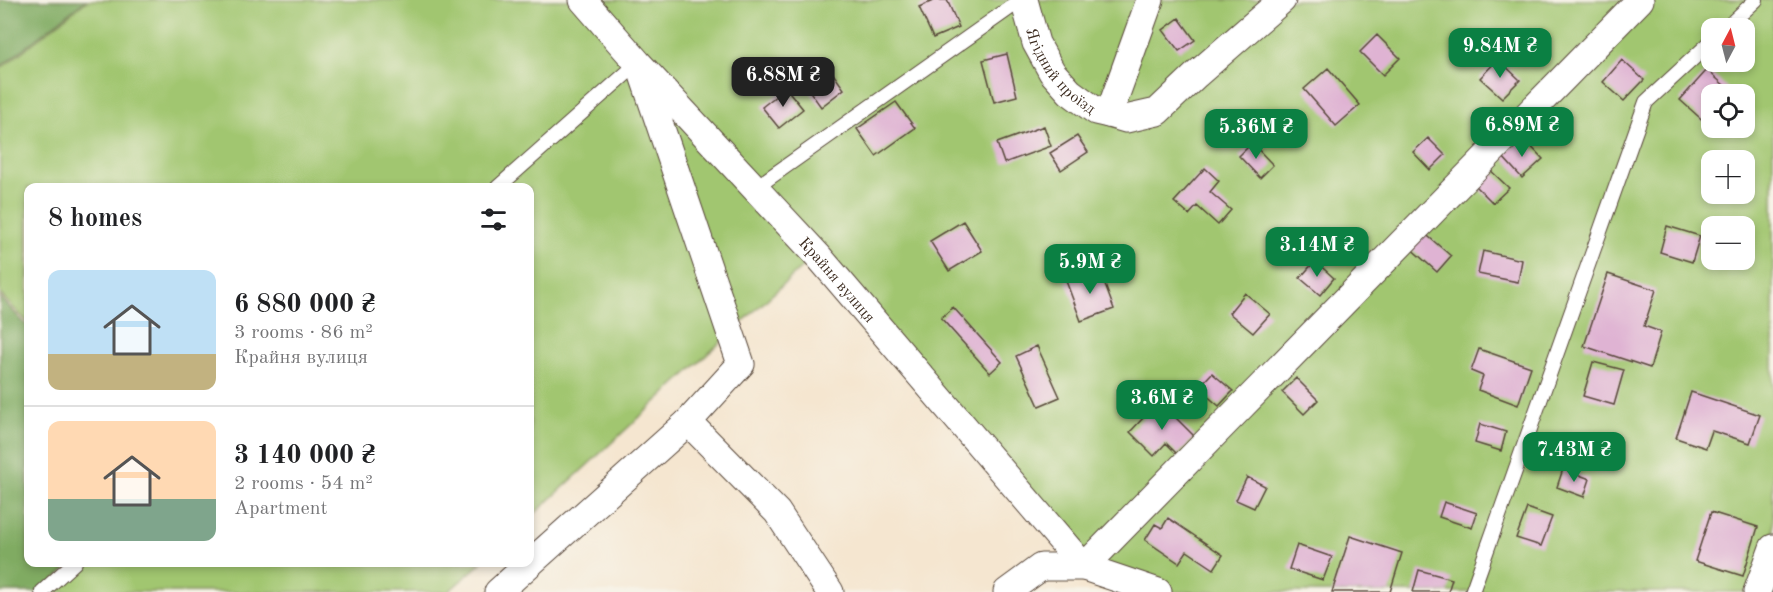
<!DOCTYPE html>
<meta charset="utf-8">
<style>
:root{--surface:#fff;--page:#f6f6f6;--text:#202124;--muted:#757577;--line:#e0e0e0;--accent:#0b8043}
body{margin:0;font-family:"Old Standard TT",serif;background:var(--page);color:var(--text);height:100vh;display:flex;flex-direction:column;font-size:22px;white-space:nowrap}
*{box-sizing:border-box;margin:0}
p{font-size:20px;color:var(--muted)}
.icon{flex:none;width:33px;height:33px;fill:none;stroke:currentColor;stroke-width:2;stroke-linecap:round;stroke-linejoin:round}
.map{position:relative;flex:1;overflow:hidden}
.drawer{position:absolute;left:24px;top:183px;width:510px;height:384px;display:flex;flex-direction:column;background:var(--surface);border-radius:12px;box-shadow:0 3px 9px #0003}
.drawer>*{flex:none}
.needle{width:39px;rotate:7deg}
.controls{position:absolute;left:1701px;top:18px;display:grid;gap:12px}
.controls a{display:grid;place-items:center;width:54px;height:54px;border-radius:12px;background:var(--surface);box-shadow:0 3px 9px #0003;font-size:30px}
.price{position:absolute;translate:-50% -51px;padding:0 14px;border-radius:12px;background:var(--accent);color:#fff;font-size:20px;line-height:39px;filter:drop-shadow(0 2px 3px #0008)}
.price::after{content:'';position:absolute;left:50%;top:36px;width:18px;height:14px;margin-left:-9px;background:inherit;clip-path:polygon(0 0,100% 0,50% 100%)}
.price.selected{background:#222;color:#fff}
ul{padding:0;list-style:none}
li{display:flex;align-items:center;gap:18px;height:150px;padding:0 24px}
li+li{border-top:2px solid var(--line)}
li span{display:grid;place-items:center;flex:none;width:168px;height:120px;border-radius:12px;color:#555}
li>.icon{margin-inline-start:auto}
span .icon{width:72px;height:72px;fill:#fffc;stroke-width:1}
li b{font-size:26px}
h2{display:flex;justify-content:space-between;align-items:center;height:72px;padding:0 24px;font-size:26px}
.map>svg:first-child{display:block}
.green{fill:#a1c670;stroke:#6e7847;stroke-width:1.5;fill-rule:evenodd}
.forest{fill:#80ab62;stroke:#5e6a40;stroke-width:1.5}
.building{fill:#dfb3d3}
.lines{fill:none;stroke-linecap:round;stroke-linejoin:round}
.lane-casing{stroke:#574639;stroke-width:16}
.street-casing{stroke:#574639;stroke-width:29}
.lane{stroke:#fff;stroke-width:14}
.street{stroke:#fff;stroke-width:27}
.labels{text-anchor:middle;stroke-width:6;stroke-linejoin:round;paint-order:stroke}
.street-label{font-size:16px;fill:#3b2a1e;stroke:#f7f3e8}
</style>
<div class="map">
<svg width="1773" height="592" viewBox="0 0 1773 592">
<rect width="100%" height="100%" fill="#f7f3e8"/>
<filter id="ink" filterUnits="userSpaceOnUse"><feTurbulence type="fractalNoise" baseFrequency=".0167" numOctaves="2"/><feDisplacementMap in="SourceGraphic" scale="12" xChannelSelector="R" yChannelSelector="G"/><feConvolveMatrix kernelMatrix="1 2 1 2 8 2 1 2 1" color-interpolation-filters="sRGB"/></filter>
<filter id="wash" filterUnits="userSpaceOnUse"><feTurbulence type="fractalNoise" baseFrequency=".008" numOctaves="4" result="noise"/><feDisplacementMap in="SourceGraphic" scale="24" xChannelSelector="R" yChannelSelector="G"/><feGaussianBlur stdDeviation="1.35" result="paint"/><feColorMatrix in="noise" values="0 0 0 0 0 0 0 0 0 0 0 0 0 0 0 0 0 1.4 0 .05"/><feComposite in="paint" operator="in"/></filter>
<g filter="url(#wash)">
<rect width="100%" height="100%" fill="#f5e6d0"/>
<path class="green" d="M88 0H579L814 256 530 518V188H28V323L0 294V69Z
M583 0H1773V592H1158L1084 567ZM1712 28H1744V62H1712ZM1712 94H1744V128H1712ZM1712 160H1744V194H1712ZM1712 226H1744V260H1712Z
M78 563H481L448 592H45Z"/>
<path class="forest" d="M0 0H86L0 67Z
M0 297 28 327V562L73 563 40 592H0Z"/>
<g id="blocks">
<path class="building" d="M935 0H947L959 27 933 38 919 7Z
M1179 18 1195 40 1179 51 1163 30Z
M1377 35 1400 58 1383 75 1360 52Z
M1007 54 1017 96 994 102 983 60Z
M1498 59 1520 80 1502 98 1480 78Z
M1622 60 1644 80 1624 101 1603 82Z
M829 68 844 89 821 107 806 86Z
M1328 68 1360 105 1336 126 1304 89Z
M1707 70 1734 94H1712V121L1708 125 1680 100Z
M786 88 803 109 779 128 762 107Z
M896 102 915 128 876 156 857 129Z
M1044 126 1051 146 1004 163 997 143Z
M1077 136 1088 152 1061 170 1050 153Z
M1428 138 1445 155 1430 170 1413 152Z
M1523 138 1543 159 1522 178 1502 156Z
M1252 143 1273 165 1260 178 1239 156Z
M1487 167 1509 188 1493 203 1472 182Z
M1205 168 1219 181 1210 192 1231 210 1218 225 1197 206 1189 215 1174 202Z
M963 221 982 251 949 271 930 241Z
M1667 226 1700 236 1692 262 1660 252Z
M1422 231 1451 256 1437 272 1408 246Z
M1483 251 1522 260 1518 282 1478 274Z
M1315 261 1334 278 1320 295 1300 278Z
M1099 269 1114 309 1081 321 1066 281Z
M1608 274 1656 290 1644 326 1661 332 1650 368 1584 346Z
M1245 293 1270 314 1253 333 1229 313Z
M953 307 1002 362 990 373 941 318Z
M1037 346 1060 397 1039 406 1016 356Z
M1479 349 1531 367 1518 405 1478 390 1483 376 1471 371Z
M1593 362 1624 370 1614 405 1583 396Z
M1212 373 1233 391 1219 406 1198 388Z
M1296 378 1318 400 1304 414 1282 392Z
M1691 392 1760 415 1750 443 1712 431 1706 448 1676 438Z
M1159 401 1195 437 1178 455 1166 443 1154 456 1130 432Z
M1480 424 1506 432 1501 451 1475 443Z
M1563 469 1590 479 1584 497 1557 487Z
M1247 477 1265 486 1254 508 1236 500Z
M1444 502 1477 513 1472 528 1439 517Z
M1527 508 1552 517 1541 546 1516 538Z
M1711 512 1758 527 1743 576 1695 561Z
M1168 518 1223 555 1214 569 1187 551 1179 563 1145 540 1155 524 1162 528Z
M1350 536 1402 553 1390 592H1332Z
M1297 545 1332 557 1323 580 1289 569Z
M1419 570 1452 579 1448 592H1413Z"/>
</g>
</g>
<g filter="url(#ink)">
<use href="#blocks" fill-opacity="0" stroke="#574639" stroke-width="1.5"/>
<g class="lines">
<defs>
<path id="lane" d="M1726 28 1756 0
M497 188 638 63
M755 188 1021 0
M42 592 75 562
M1472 592 1646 102 1712 41"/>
<g id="street">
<path id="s1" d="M583 0 638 63 819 257 1084 567 1640 0"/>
<path id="s2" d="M1024 0 1036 43 1052 72 1070 92 1096 111 1109 114 1150 0"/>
<path d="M642 72 741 364 688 422 777 512 830 592"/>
<path d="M1109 114 1126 119 1157 112 1196 75 1282 0"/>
<path d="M498 592 688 422"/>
<path d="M1007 592 1041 567H1084L1158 592"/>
<path d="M1757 592 1773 548"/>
</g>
</defs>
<use href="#lane" class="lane-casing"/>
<use href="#street" class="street-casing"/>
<use href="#lane" class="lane"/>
<use href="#street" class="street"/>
</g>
</g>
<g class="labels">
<g class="street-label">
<text dy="6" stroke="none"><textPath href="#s2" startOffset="82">Ягідний проїзд</textPath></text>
<text dy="6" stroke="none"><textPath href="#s1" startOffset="378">Крайня вулиця</textPath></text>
</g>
</g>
</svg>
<div class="controls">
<a><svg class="needle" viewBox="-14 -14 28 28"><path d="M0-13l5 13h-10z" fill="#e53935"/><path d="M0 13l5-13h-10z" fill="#757577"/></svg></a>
<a><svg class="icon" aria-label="locate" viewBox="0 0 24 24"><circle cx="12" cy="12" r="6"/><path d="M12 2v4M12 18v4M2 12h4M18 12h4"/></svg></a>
<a>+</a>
<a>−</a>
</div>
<b class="price" style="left:1500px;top:79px">9.84M ₴</b>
<b class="price selected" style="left:783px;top:108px">6.88M ₴</b>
<b class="price" style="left:1522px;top:158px">6.89M ₴</b>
<b class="price" style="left:1256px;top:160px">5.36M ₴</b>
<b class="price" style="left:1317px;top:278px">3.14M ₴</b>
<b class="price" style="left:1090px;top:295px">5.9M ₴</b>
<b class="price" style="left:1162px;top:431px">3.6M ₴</b>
<b class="price" style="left:1574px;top:483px">7.43M ₴</b>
<section class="drawer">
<h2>8 homes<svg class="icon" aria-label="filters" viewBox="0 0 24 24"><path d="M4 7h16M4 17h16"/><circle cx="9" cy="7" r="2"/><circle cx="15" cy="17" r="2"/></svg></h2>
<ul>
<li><span style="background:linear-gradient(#bfe0f5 70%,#c2b280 0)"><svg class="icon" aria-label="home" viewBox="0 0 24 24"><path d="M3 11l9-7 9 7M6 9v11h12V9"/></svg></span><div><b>6 880 000 ₴</b><p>3 rooms · 86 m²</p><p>Крайня вулиця</p></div></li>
<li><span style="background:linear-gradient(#ffd9b3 65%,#7fa58c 0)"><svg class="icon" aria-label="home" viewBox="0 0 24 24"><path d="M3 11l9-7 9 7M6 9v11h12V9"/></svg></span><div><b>3 140 000 ₴</b><p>2 rooms · 54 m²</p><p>Apartment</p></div></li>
</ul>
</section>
</div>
